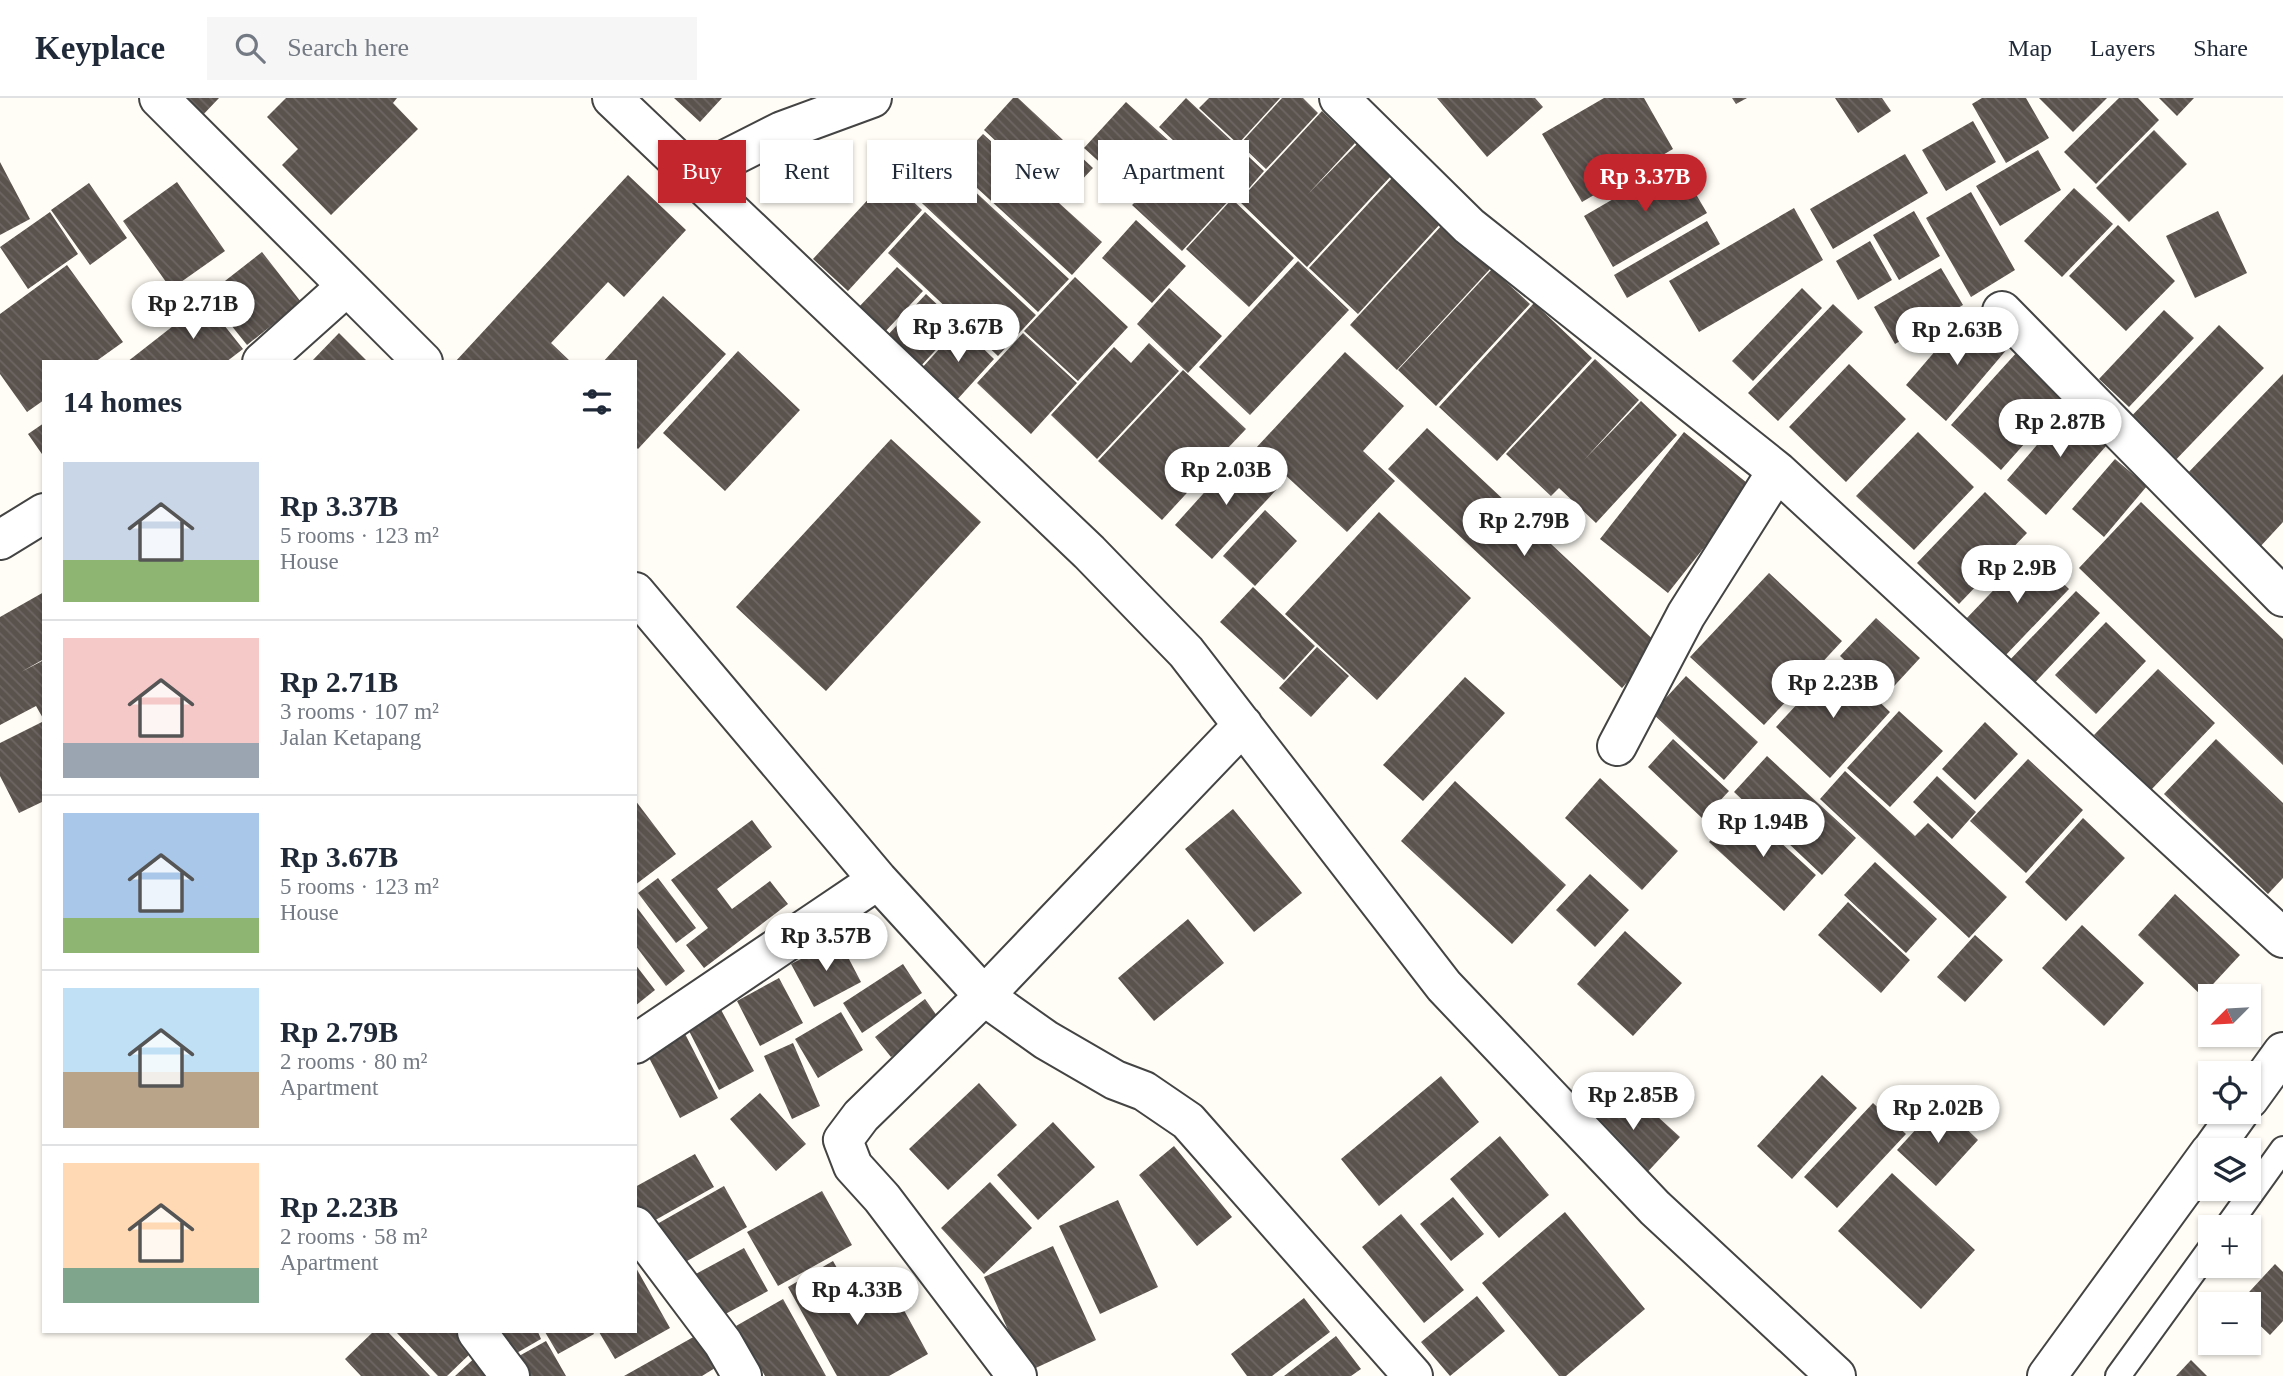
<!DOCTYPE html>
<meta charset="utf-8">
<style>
:root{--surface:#fff;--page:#f6f6f7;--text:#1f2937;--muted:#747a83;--line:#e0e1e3;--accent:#c4262e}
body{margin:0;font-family:Georgia,serif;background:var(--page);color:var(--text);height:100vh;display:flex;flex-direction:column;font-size:26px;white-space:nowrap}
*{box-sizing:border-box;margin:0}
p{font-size:23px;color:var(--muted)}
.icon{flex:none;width:38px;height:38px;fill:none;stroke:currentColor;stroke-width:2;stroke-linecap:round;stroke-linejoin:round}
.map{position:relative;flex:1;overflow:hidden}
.sheet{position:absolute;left:42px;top:262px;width:595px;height:973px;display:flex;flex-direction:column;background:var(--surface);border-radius:0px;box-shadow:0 2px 5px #0004}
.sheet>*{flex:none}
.guide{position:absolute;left:658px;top:42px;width:665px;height:63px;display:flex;gap:14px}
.needle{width:46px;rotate:246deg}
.controls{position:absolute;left:2198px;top:886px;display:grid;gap:14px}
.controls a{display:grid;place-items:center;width:63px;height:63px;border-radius:0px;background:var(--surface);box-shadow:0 2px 5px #0004;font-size:35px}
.price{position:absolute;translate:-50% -60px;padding:0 16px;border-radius:24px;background:#fff;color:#222;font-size:23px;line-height:46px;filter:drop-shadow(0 2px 4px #0008)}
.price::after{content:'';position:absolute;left:50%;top:42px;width:21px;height:16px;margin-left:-10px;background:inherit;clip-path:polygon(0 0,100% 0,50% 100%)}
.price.selected{background:var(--accent);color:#fff}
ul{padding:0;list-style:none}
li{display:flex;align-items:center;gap:21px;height:175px;padding:0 21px}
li+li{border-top:2px solid var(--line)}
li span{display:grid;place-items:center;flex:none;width:196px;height:140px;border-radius:0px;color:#555}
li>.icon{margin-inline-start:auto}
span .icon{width:84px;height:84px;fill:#fffc;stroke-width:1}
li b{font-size:30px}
h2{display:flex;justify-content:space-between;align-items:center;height:84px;padding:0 21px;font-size:30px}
.pill{padding:0 24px;border-radius:0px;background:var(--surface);box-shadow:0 2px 5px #0004;font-size:24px;line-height:63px}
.pill.selected{background:var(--accent);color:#fff}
header{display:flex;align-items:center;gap:42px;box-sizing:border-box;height:98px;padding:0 35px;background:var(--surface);border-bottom:2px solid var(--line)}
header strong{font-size:33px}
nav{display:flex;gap:38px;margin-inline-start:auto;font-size:24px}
.search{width:490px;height:63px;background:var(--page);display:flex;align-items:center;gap:18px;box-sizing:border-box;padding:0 24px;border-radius:0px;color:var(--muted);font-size:26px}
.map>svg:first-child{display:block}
.building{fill:url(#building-back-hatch)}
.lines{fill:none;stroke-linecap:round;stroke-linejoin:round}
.service-casing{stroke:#444;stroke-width:28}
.minor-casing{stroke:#444;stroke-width:42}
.service{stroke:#fff;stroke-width:24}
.minor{stroke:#fff;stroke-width:38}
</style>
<header>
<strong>Keyplace</strong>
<div class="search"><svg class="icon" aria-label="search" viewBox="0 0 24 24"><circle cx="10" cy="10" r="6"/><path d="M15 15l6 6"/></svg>Search here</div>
<nav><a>Map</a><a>Layers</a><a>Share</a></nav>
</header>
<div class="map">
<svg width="2283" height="1278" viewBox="0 0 2283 1278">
<defs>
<pattern id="building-back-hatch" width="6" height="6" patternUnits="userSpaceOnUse" patternTransform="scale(1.75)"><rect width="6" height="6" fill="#5a524d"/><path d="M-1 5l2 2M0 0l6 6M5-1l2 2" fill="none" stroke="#6d6662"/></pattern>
</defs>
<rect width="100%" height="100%" fill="#fffdf5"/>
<path class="building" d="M178 0H219L200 20Z
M286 0H397L393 5 418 31 331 117 282 67 298 51 267 19Z
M674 0H722L700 24Z
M1013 0H1018L1093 70 1061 104 984 32Z
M1186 0 1264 73 1238 103 1159 29Z
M1209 0H1280L1238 46 1199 10Z
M1282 0H1303L1318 15 1266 71 1240 46Z
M1437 0H1535L1543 9 1487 59Z
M1604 0H1644L1673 51 1582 104 1542 36Z
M1732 0H1747L1736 6Z
M1835 0H1882L1891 13 1858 35Z
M1982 0H2026L2049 40 2006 65 1972 6Z
M2039 0H2107L2073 34Z
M2119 0H2138L2159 22 2096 86 2064 54Z
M2159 0H2194L2177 18Z
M1126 4 1180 53 1153 84 1181 54 1231 100 1182 153 1132 107 1139 100 1084 50Z
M1322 13 1355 45 1308 96 1357 46 1391 78 1307 169 1239 103Z
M1973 23 1996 64 1946 93 1922 52Z
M2154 32 2187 66 2129 124 2096 90Z
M983 36 1102 144 1072 177 953 68Z
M2038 52 2061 92 2000 128 1976 88Z
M1905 56 1928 95 1833 151 1810 111Z
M0 64 30 121 0 137Z
M1677 64 1707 115 1613 169 1584 118Z
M926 69 943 85 954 74 1069 181 1038 214 907 91Z
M628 77 686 132 624 199 608 184 551 245 571 264H455Z
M888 80 922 112 848 193 813 161Z
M1392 80 1441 125 1358 216 1309 170Z
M177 84 225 153 171 191 123 123Z
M89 85 127 140 90 167 51 112Z
M2074 90 2113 126 2062 179 2024 143Z
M1971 94 2015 172 1971 199 1926 120Z
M1232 101 1294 160 1249 209 1186 151Z
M1794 110 1823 162 1699 234 1669 183Z
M1914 113 1940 158 1899 182 1873 137Z
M2218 113 2247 175 2195 200 2166 138Z
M50 114 78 156 28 191 0 149Z
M925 114 1036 217 998 258 888 155Z
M1136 122 1186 168 1152 205 1102 160Z
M1707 123 1720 146 1627 200 1614 177Z
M1443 126 1490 171 1397 272 1350 227Z
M2118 127 2175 183 2126 233 2069 178Z
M1870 143 1892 182 1858 202 1836 163Z
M262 154 301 204 247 247 207 197Z
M1298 163 1349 212 1250 317 1199 269Z
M67 167 123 244 95 264H44V302L27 314 0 276V216Z
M897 169 923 193 883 236 857 211Z
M1941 170 1963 207 1895 246 1874 209Z
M1492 171 1530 206 1436 308 1398 272Z
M1075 179 1128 229 1078 283 1024 233Z
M1169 190 1222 238 1188 275 1137 226Z
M1802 190 1822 210 1753 283 1732 263Z
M926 196 959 227 919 270 886 239Z
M663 198 726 256 638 351 635 348V264H603Z
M205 203 243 251 226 264H127Z
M1534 205 1592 260 1497 363 1439 309Z
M1833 206 1863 234 1778 323 1748 295Z
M2164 212 2194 240 2129 309 2099 281Z
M1967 216 2008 250 1946 323 1906 287Z
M2219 227 2264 270 2168 370 2123 327Z
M960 228 994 261 955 304 921 271Z
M339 235 368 264H311Z
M1023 235 1077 285 1031 336 977 285Z
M1149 245 1179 273 1097 361 1051 317 1114 249 1131 265Z
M738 253 800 312 725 393 663 335Z
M2018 253 2068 297 2001 372 1951 327Z
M1345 254 1404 308 1363 353 1395 383 1347 434 1256 350Z
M1595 261 1639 302 1584 362 1641 303 1677 337 1596 425 1559 390 1551 398 1506 356Z
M1849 266 1906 321 1846 384 1789 329Z
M1183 272 1246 331 1208 371 1181 347 1208 372 1162 422 1098 363Z
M2283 276V424L2259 450 2185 378Z
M2073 305 2113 340 2046 417 2007 382Z
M44 325V359L28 336Z
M1427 330 1660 548 1622 590 1388 371Z
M1684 334 1752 389 1668 495 1600 441Z
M1918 334 1974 389 1914 452 1856 398Z
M891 341 981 424 826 593 736 509Z
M1239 356 1277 391 1212 461 1175 427Z
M2115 361 2147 388 2104 439 2072 411Z
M1985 394 2027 435 1959 506 1917 465Z
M2141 404 2283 541V667L2079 470Z
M1265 412 1297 443 1255 488 1223 458Z
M1379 414 1471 500 1377 602 1285 516Z
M2030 454 2069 491 2004 559 1965 522Z
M1769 475 1842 543 1764 627 1690 559Z
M1253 489 1315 548 1284 582 1220 524Z
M2076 493 2100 515 2030 590 2006 566Z
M44 494V561L21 574 44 562V622L36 608 0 627V519Z
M1876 520 1920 560 1884 599 1840 558Z
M2106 524 2146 563 2096 616 2055 577Z
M1317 549 1349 578 1311 619 1279 590Z
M1837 563 1890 614 1830 680 1776 629Z
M2158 571 2215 625 2151 692 2094 637Z
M1686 578 1758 644 1724 682 1652 615Z
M1465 579 1505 615 1423 703 1383 667Z
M1899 613 1943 653 1890 709 1847 670Z
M44 623V703L19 715 0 678V645Z
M1985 624 2018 656 1975 702 1942 671Z
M1673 641 1729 693 1703 721 1648 669Z
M2216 641 2283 705V780L2268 796 2164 696Z
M1767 658 1856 740 1822 777 1734 694Z
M2028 661 2083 712 2026 775 1970 723Z
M1845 673 1915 738 1928 725 2007 799 1969 840 1820 701Z
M1937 678 1976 714 1952 741 1913 704Z
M1600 680 1678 753 1642 792 1565 720Z
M1455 683 1566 787 1512 846 1401 743Z
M635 702 676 756 635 787Z
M1742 709 1816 777 1784 813 1709 744Z
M1233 711 1302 795 1254 834 1185 751Z
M2083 720 2125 760 2066 823 2025 784Z
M752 722 772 749 717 791 732 811 770 783 788 806 704 870 686 847 708 830 671 782Z
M1875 764 1937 821 1906 855 1844 797Z
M1590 776 1629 812 1595 849 1556 812Z
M658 780 696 830 676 845 638 795Z
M2175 796 2240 857 2202 898 2138 837Z
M1848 804 1910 862 1881 895 1818 837Z
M635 807 685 873 666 888 635 847Z
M1188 821 1224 865 1154 923 1118 880Z
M2082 827 2144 885 2104 928 2042 870Z
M1625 833 1682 885 1633 938 1577 886Z
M1975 837 2003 862 1965 904 1937 879Z
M839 842 861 884 814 909 791 866Z
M635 866 655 892 635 908Z
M903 866 922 895 862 935 843 905Z
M779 880 803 925 760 948 737 903Z
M925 901 940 922 891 959 875 939Z
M719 908 754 973 719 992 685 925Z
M841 914 863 952 818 980 795 941Z
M682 930 718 1000 680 1020 644 950Z
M793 945 820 1008 792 1021 764 958Z
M1822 977 1857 1010 1792 1081 1757 1048Z
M1441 978 1479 1024 1379 1108 1341 1061Z
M979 985 1017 1027 948 1092 909 1051Z
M1624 988 1680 1039 1641 1081 1586 1029Z
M760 995 806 1046 776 1073 730 1021Z
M1873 1005 1906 1036 1837 1110 1804 1079Z
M1940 1005 1978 1042 1936 1088 1897 1052Z
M1053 1024 1095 1069 1038 1122 997 1077Z
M1500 1038 1549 1097 1499 1140 1450 1081Z
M1174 1048 1232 1119 1197 1148 1139 1077Z
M695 1056 714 1089 643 1129 635 1116V1089Z
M1892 1075 1975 1152 1921 1211 1838 1133Z
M990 1084 1032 1130 984 1176 941 1130Z
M724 1088 747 1129 673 1171 650 1130Z
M822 1093 852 1147 778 1188 747 1134Z
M1453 1099 1484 1136 1451 1163 1420 1126Z
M1118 1102 1158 1189 1100 1216 1059 1128Z
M1565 1114 1645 1211 1566 1278H1559L1482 1185Z
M1401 1116 1464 1192 1424 1225 1362 1149Z
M1053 1148 1096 1242 1027 1274 984 1179Z
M744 1150 768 1193 716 1221 692 1178Z
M833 1163 861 1212 894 1194 928 1256 889 1278H837L788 1189Z
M2275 1166 2283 1174V1223L2270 1237 2249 1217V1206H2238Z
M635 1168 670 1230 615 1261 599 1234H635Z
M1477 1198 1505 1233 1450 1278 1421 1244Z
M1304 1200 1330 1234 1272 1278H1247L1231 1256Z
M783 1201 826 1278H765L736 1228Z
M373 1234H388L430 1278H361L345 1261Z
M396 1234H455L473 1253 447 1278H438Z
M484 1234H538L541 1241 501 1264Z
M545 1234H593L594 1236 558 1256Z
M697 1237 715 1270 702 1278H624Z
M1336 1238 1361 1271 1351 1278H1284Z
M546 1243 566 1278H519L510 1263Z
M479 1256 499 1278H455Z
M2191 1262 2207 1278H2176Z"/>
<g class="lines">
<defs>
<path id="service" d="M2227 1129 2283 1051
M2118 1278 2210 1151"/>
<path id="minor" d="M159 0 423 264
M612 0 1089 454 1186 554 1444 888 1655 1110 1836 1278
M1339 0 1469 128 1777 373 2283 840
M695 77 782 33 872 0
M2002 213 2283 499
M262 264 347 188
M0 442 44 415
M635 494 878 782 984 898 1046 942 1115 982 1144 993 1188 1023 1413 1278
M1617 648 1686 517 1777 373
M635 946 878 782
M2249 1001 2283 954
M2212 1052 2240 1013
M635 1128 723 1245 742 1278
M477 1234 510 1278
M1017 1278 882 1100 853 1068 843 1042 861 1018 984 898 1243 627
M2047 1278 2210 1054"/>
</defs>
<use href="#service" class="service-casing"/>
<use href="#minor" class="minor-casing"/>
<use href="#service" class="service"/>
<use href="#minor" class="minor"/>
</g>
</svg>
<div class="controls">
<a><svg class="needle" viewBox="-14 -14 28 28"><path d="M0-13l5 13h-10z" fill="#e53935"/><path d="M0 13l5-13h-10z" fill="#747a83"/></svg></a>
<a><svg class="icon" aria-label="locate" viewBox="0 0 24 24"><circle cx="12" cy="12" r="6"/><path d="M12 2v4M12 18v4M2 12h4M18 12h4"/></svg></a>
<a><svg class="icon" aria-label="layers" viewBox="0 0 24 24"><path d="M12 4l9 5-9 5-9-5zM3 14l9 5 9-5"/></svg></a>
<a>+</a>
<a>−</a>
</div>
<b class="price selected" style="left:1645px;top:116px">Rp 3.37B</b>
<b class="price" style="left:193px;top:243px">Rp 2.71B</b>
<b class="price" style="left:958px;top:266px">Rp 3.67B</b>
<b class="price" style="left:1957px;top:269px">Rp 2.63B</b>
<b class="price" style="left:2060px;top:361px">Rp 2.87B</b>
<b class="price" style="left:1226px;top:409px">Rp 2.03B</b>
<b class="price" style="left:1524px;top:460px">Rp 2.79B</b>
<b class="price" style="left:2017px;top:507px">Rp 2.9B</b>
<b class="price" style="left:1833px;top:622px">Rp 2.23B</b>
<b class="price" style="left:1763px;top:761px">Rp 1.94B</b>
<b class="price" style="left:826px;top:875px">Rp 3.57B</b>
<b class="price" style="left:1633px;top:1034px">Rp 2.85B</b>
<b class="price" style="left:1938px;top:1047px">Rp 2.02B</b>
<b class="price" style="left:857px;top:1229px">Rp 4.33B</b>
<div class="guide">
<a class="pill selected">Buy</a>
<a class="pill">Rent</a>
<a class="pill">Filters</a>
<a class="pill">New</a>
<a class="pill">Apartment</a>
</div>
<section class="sheet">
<h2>14 homes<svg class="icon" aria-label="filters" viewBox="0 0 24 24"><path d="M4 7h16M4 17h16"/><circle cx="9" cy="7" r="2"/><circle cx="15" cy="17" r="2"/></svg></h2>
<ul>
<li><span style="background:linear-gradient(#c9d6e8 70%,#8fb573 0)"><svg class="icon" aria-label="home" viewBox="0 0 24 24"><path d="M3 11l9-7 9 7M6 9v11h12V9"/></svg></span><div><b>Rp 3.37B</b><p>5 rooms · 123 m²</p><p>House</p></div></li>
<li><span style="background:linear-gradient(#f6c9c9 75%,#9aa5b1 0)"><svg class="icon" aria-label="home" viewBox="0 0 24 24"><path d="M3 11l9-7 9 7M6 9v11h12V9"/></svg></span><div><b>Rp 2.71B</b><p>3 rooms · 107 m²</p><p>Jalan Ketapang</p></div></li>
<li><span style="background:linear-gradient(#a9c7e8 75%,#8fb573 0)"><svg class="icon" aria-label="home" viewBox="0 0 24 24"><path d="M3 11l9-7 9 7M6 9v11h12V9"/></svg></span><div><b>Rp 3.67B</b><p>5 rooms · 123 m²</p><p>House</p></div></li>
<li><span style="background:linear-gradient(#bfe0f5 60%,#b9a48a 0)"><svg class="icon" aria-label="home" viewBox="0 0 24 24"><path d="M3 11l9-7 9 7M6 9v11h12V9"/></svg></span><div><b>Rp 2.79B</b><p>2 rooms · 80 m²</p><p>Apartment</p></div></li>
<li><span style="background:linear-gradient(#ffd9b3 75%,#7fa58c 0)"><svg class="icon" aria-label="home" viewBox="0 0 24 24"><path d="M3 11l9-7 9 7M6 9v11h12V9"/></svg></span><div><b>Rp 2.23B</b><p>2 rooms · 58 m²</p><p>Apartment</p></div></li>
</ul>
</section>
</div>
